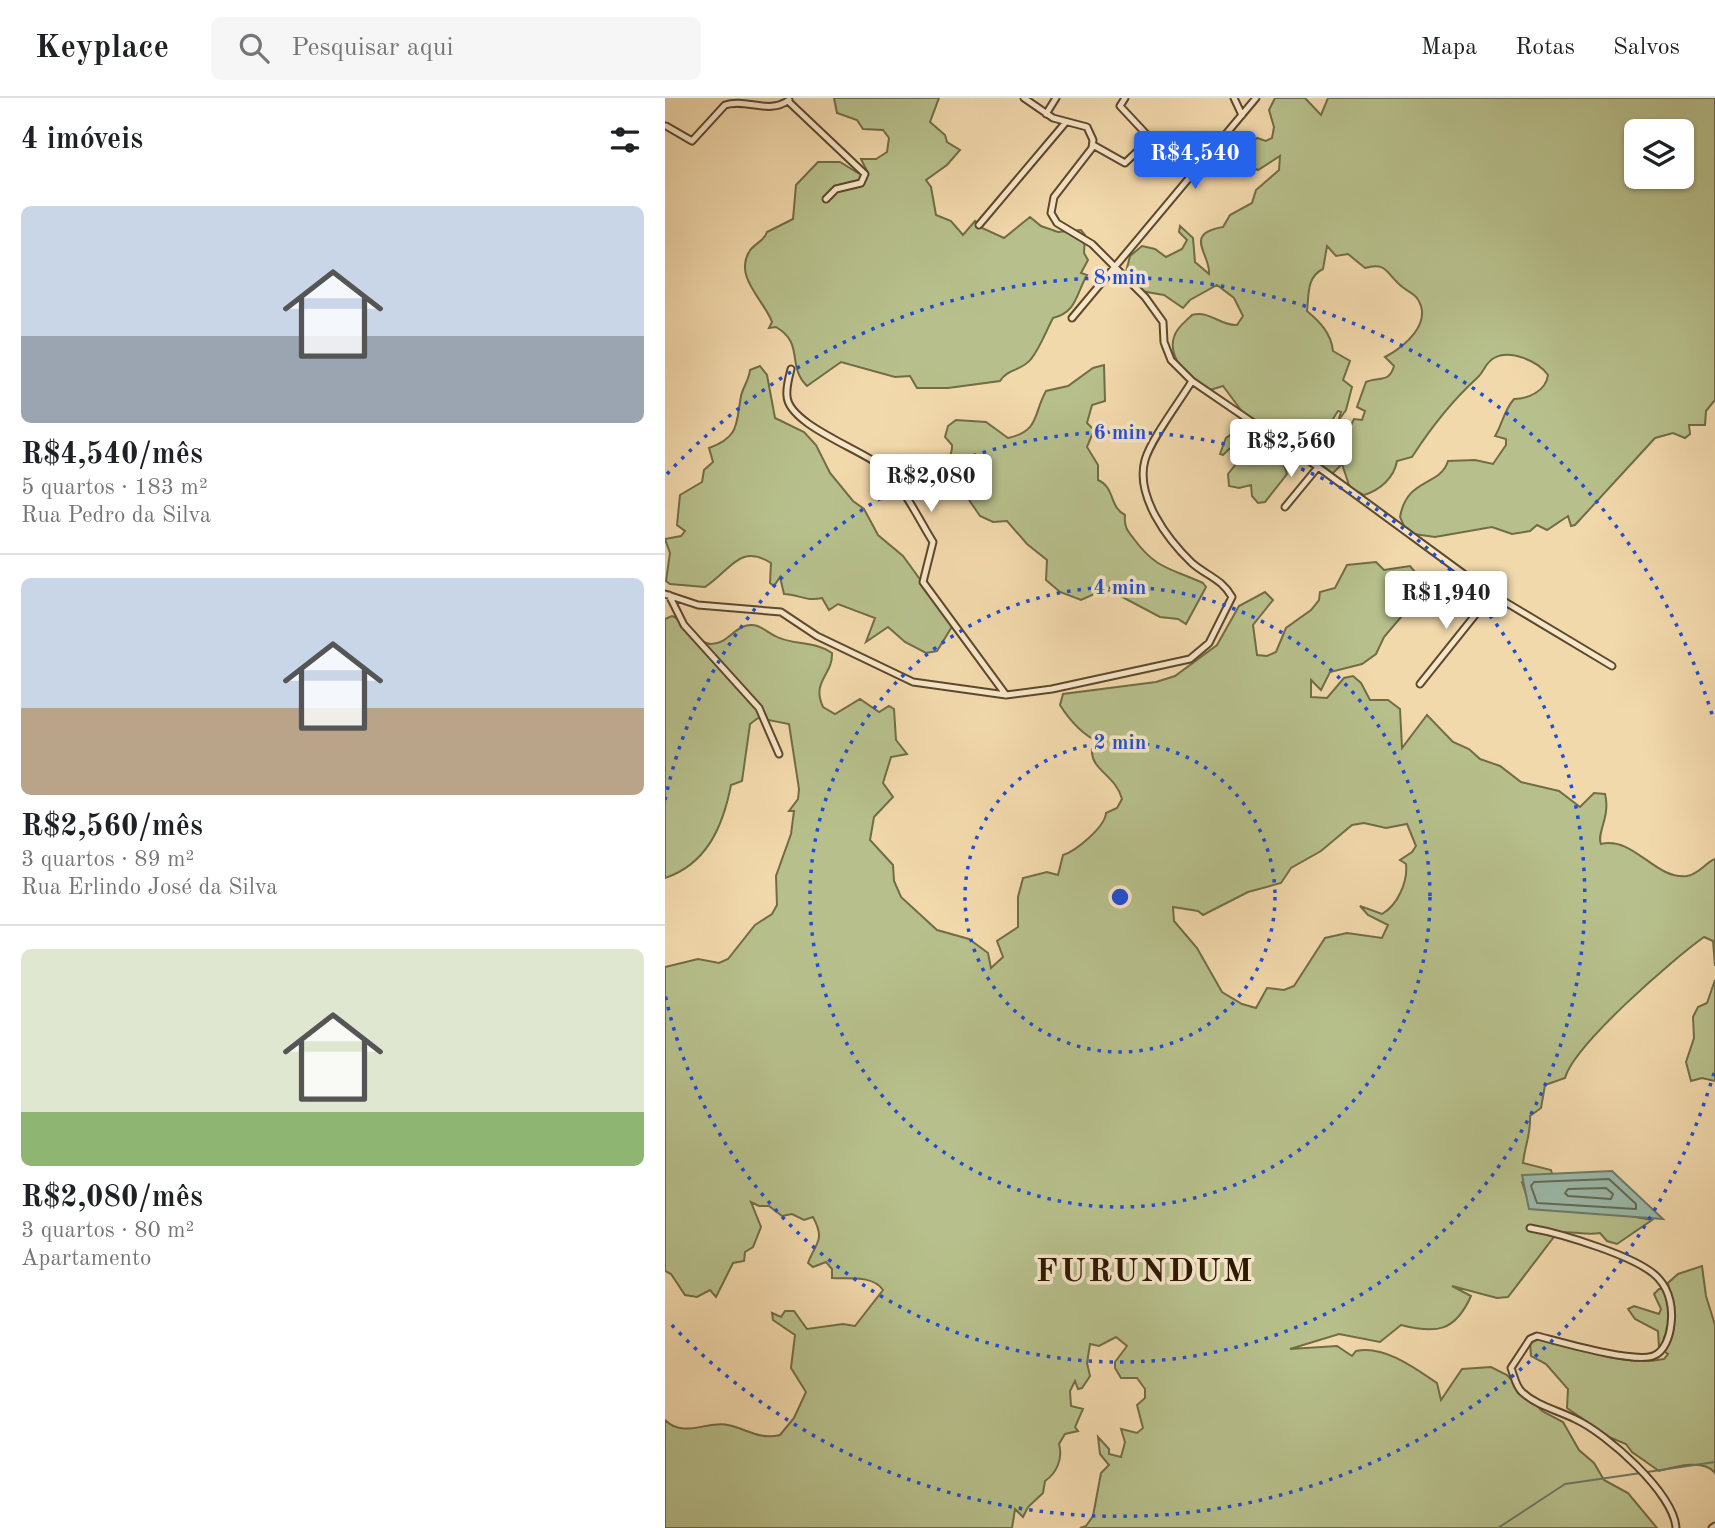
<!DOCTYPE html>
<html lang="pt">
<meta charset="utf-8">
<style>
:root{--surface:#fff;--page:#f6f6f6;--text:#202124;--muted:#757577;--line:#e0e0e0;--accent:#2563eb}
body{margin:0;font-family:"Old Standard TT",serif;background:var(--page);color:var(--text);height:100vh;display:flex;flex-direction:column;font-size:26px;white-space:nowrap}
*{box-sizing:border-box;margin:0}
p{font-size:23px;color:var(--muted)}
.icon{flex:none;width:38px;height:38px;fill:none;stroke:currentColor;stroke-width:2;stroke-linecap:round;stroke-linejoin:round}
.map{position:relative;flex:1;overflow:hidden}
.details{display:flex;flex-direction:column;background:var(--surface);width:665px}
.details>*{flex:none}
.tools{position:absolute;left:959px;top:21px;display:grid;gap:14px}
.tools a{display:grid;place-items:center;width:70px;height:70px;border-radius:10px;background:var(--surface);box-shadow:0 2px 5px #0004;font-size:35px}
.price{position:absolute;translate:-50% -60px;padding:0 16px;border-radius:7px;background:#fff;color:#222;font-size:23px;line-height:46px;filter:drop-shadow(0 2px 4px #0008)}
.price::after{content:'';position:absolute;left:50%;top:42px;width:21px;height:16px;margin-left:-10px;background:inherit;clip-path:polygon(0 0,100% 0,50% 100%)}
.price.on{background:var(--accent);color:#fff}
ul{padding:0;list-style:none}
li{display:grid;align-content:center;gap:14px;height:371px;padding:0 21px}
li+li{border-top:2px solid var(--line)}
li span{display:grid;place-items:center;height:217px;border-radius:10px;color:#555}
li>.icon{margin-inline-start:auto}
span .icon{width:126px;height:126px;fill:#fffc;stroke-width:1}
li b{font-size:30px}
h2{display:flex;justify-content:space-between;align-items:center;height:84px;padding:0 21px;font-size:30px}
header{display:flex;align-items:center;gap:42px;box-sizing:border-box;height:98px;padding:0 35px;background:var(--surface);border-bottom:2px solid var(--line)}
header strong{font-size:33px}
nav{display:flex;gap:38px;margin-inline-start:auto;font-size:24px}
.search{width:490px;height:63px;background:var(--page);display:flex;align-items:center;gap:18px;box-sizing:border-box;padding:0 24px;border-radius:10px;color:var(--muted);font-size:26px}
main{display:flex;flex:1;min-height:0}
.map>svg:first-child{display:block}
.green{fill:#b7c08c;stroke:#716c46;stroke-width:2;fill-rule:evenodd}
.water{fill:#9bbaaa;stroke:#6e7966;stroke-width:2}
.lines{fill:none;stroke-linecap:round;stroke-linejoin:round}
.shore{stroke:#636855;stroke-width:2}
.stream{stroke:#6e7966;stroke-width:2}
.minor-casing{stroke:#5d482b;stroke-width:9}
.minor{stroke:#f7e6c9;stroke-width:5}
.ring{fill:none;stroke:#1d4ed8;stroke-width:3.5;stroke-dasharray:3.5 7}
.labels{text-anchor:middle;stroke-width:7;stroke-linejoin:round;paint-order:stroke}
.district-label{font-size:33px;font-weight:bold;letter-spacing:2px;fill:#2b1700;stroke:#f7e6c9}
.centre{fill:#1d4ed8;stroke:#f7e6c9;stroke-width:3.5}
.ring-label{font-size:21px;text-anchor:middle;font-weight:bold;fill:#1d4ed8;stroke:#f7e6c9;stroke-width:7;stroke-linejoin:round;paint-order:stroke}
</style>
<header>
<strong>Keyplace</strong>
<div class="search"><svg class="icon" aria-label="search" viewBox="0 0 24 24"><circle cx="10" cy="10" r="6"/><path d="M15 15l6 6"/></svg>Pesquisar aqui</div>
<nav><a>Mapa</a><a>Rotas</a><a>Salvos</a></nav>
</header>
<main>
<section class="details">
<h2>4 imóveis<svg class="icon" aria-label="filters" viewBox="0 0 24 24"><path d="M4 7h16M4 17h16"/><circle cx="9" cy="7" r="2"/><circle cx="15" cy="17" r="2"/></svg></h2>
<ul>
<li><span style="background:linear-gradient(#c9d6e8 60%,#9aa5b1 0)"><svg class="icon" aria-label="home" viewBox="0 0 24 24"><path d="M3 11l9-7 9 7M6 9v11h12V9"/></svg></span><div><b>R$4,540/mês</b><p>5 quartos · 183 m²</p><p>Rua Pedro da Silva</p></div></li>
<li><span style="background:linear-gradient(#c9d6e8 60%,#b9a48a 0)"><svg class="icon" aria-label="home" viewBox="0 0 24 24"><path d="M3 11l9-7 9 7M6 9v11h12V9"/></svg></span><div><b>R$2,560/mês</b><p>3 quartos · 89 m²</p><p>Rua Erlindo José da Silva</p></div></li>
<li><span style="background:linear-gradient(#dfe7d0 75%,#8fb573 0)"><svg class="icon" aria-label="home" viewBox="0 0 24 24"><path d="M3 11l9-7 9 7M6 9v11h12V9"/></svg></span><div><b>R$2,080/mês</b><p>3 quartos · 80 m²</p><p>Apartamento</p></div></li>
</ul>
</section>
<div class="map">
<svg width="1050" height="1430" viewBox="0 0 1050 1430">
<rect width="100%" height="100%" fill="#f2d9ac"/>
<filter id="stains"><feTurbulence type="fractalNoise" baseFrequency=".00286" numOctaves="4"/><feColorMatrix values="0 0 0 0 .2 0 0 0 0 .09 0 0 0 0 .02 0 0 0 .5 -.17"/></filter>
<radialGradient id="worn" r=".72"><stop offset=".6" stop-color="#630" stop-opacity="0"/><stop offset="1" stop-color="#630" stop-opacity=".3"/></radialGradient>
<path class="green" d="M169 0H274L265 24 280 37 282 44 295 52 282 67 261 82 266 89 271 117 286 123 298 137 310 123 317 130 339 140 365 119 376 128 393 134 416 132 420 137 419 155 423 162 416 175 422 177C411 196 412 214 388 220 381 233 375 250 366 261 357 273 343 270 335 283L283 290H252L245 278 230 279 176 264 142 288C121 267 140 246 111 229L104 230 107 224C99 202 69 179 84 154 89 145 99 144 102 134L128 121 131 87 153 64H175L193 75 202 73 196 61H211L222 54 224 40 218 32 198 31 192 22 172 15Z
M610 0H640L656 17 663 0H1050V302L1041 313 1040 327H1024L1025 336 1020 340 1008 335 990 340 910 427 906 428 903 418 882 432 872 427 865 433 847 436 827 429 770 439 742 435 735 419C742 379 775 389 783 363L810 362 828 366 841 347V341L830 338C838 325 838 314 849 301 863 301 881 293 883 277 873 263 845 251 829 260 820 265 819 274 812 280 788 302 765 331 747 359L732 363C729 380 715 392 699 397L685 390 677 366 668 375 653 372V357L678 344 689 321 697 322 700 313 692 309 701 284C713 278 724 286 729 268L720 259C739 249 769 225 752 200 747 194 740 192 735 187 721 175 722 164 700 170L683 156 671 158 662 148 658 171C641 179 644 198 642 213 655 224 666 235 668 253L685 263 678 282 687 289 681 312 673 323 676 314 673 313C663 328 654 350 633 353L601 325 599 330 615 356 622 376 600 404 593 405 587 398 586 387 574 390 564 388 563 376 590 342 564 351 558 357 555 356 561 340 580 327 581 319 558 288 542 293C526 286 502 259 509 239 511 230 521 223 527 217 545 212 555 228 572 227L578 218 569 200 552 187 525 202 518 210 499 197 476 193 461 174 465 158 477 148 490 151 501 159 517 151 522 142 514 134 515 128 528 140 530 164 544 176C546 156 517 136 558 129L565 117 587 105 591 92 614 72 615 58 593 72 567 61 592 40 601 43 607 40 609 29 604 12ZM971 33H1017V79H971Z
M439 267 440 303 427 307 422 325 429 332 422 349 433 367V382C450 389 444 409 460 417 459 429 462 432 469 441 491 471 505 470 538 485L541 489 521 526 513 521 495 519 446 493 438 492 416 502 395 494 381 482 382 462 362 446 342 423 328 424 315 418 302 399 278 386C275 372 288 361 287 347L280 339 283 328 291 322 321 324 343 340C375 333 368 316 381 293L403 288 428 270Z
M95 268 102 277 110 320 139 334 151 347 165 375 188 403 199 411 213 437 238 458 288 527 272 553 261 555 240 544 223 529 201 544 210 520 173 506 164 512 157 500C141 504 133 496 119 496L115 479 109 488 105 485 106 465C75 445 66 472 40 489L5 486 1 483 5 455 0 441 16 438 20 433 12 427 15 397 37 384 39 372 48 364 44 350C75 339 71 325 76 298 78 289 84 282 85 272Z
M711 464 719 472 745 468 756 481 748 505 719 539 711 556 697 566 665 574 656 592 646 582V599L662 600 679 580 688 578 696 585 705 602H723L735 611 737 650 762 617 788 644 804 651 815 661 835 668 856 684 894 693 915 709 929 695 940 696C946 718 931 736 936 746 969 738 990 782 1022 778 1034 776 1040 765 1050 761V868L1048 843 1039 839C1008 861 909 947 900 980L880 987 876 1010 865 1018C866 1036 860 1047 858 1065L886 1072 888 1080 857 1084 862 1099 987 1122 952 1146 942 1143 935 1135C920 1138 907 1132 892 1135L843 1199 832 1200 787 1188 806 1198C790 1234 771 1236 736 1227L715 1244 674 1236 625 1251 672 1248 687 1258 691 1253C719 1247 750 1270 772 1285L776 1302 797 1271 826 1269 842 1277 877 1313 898 1324 914 1352 929 1365 939 1382 963 1395 992 1430H415L421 1428 428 1418 436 1375 444 1367 435 1356 433 1339 444 1351V1356L456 1359 460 1344 456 1331 472 1335 478 1330 472 1307 480 1300V1291L472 1280H456L450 1270V1264L462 1248 451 1239 434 1248 425 1246 422 1265 425 1278 417 1290 413 1291 410 1283 405 1293 406 1308 418 1311 410 1329 413 1333 400 1336 394 1346C398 1360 392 1375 380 1383L378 1395 363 1409 358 1419 350 1411 347 1430H0V1322C19 1341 43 1322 63 1327 82 1331 94 1342 115 1337L129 1320 141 1294 126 1270 130 1237 108 1222 107 1215 116 1219 120 1213H129L142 1231 178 1226 190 1228 218 1192C208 1177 184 1181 167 1180V1171L161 1164 148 1169 143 1165C150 1145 161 1143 148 1119L139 1122 127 1116 117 1118 104 1108H94L86 1104 96 1129 88 1149 80 1154 79 1163 68 1165 51 1199 45 1192 32 1199 20 1197 6 1176 0 1173V869L33 861 54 865 63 861 90 827 107 816 112 807 111 778 126 736 129 713H124L133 701 134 691 124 626 93 620 85 626 77 683 66 687C58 728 42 766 0 780V521L7 518C22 523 31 545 46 546 61 546 67 532 80 528 93 524 100 533 110 538 128 548 149 542 167 555 168 577 146 583 158 609L170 616 195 601 214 614 224 608 229 611 231 642 242 656 226 659 218 685 228 699 209 719 205 742 228 767 229 783 236 799 272 832 304 841 323 855 326 870 338 859 332 843 353 829V799L358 780 382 774 393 777 398 757C411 753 440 729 441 715L452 710 457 701C451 677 425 672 427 651L435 645C418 637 405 623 395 607L398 596 491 584 510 578 552 547 574 508 600 494 608 502 588 527 592 557 602 558 611 554 621 530 646 512 654 502 655 494 670 490 682 467ZM699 725 721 730 742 726 751 748 747 754 735 762 741 766C743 783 733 807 717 816L695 808 703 817 723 827 717 840 682 835 660 840 629 888 619 892 602 890 591 910 577 906 557 894 532 850 509 823 508 809 533 813 538 817 583 794 616 785 626 770 656 753 687 727Z
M1050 882V983L1037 980 1026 983 1021 964 1029 940 1028 919 1033 909 1042 905Z
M1037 1168 1041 1198 1050 1227V1375C1039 1360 1009 1369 994 1373L967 1354 961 1346 944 1339 902 1310 903 1291 881 1266 866 1258 865 1242 869 1236H874C909 1250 960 1269 999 1261L1003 1256 994 1250 993 1233 970 1221 963 1211 969 1208 994 1216 996 1211 989 1196 994 1191H1004L1003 1185 1013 1176Z"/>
<path class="water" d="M947 1073 998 1121 864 1111 857 1077Z"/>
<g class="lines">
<path class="shore" d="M944 1081 971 1106V1111L872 1105 866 1088 869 1084Z
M941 1090 948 1096 946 1101 903 1098 900 1095 903 1091Z"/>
<path class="stream" d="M982 1374 1050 1364
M833 1430 900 1386 976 1375"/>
<defs>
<path id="minor" d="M359 0 388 20 422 29 428 42 427 50 389 99 386 115 392 125 427 146 480 199 498 224 499 244 506 262 527 283 653 369 822 493 947 568
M569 0 577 17
M124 4 200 76 196 85 171 91 161 101
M381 16 391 0
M1 28 27 43 60 7C81 0 104 17 124 2
M428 47 460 65 482 44 483 38 455 8 460 0
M314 127 401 24
M407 220 591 0
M126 271C124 279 121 289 122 298 123 326 197 352 216 368 238 387 253 420 268 444L258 484 341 597
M620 409 653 369
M0 496 33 507 116 514 152 538 248 584 341 597 387 591 525 561 544 545 567 499C557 481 542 478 527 465 502 441 470 398 480 362 486 341 515 303 527 283
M4 497 19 527 94 610 114 656
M755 586 827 496
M865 1130C894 1135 976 1159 994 1181 1005 1193 1008 1211 1006 1226 1005 1237 1000 1254 988 1258 967 1265 896 1244 872 1238L865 1241 846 1270C849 1278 851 1289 857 1294 872 1308 892 1312 910 1321 941 1335 1009 1395 1011 1430
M1047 1430 1050 1428"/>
</defs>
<use href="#minor" class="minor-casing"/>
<use href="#minor" class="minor"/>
</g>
<g class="ring">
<circle cx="455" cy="799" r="155"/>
<circle cx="455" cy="799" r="310"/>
<path d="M0 702A465 465 0 1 1 0 896"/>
<path d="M1049 975A620 620 0 0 1 2 1222M2 376A620 620 0 0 1 1049 623"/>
</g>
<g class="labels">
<g class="district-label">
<text x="480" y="1183">FURUNDUM</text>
</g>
</g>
<circle cx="455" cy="799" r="10" class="centre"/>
<g class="ring-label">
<text x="455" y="186">8 min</text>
<text x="455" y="341">6 min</text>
<text x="455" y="496">4 min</text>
<text x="455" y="651">2 min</text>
</g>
<rect width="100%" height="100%" filter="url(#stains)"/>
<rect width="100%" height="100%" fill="url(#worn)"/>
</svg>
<div class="tools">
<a><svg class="icon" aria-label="layers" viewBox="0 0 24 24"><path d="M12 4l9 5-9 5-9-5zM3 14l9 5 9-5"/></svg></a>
</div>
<b class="price on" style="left:530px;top:93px">R$4,540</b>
<b class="price" style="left:626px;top:381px">R$2,560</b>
<b class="price" style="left:266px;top:416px">R$2,080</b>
<b class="price" style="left:781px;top:533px">R$1,940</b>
</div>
</main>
